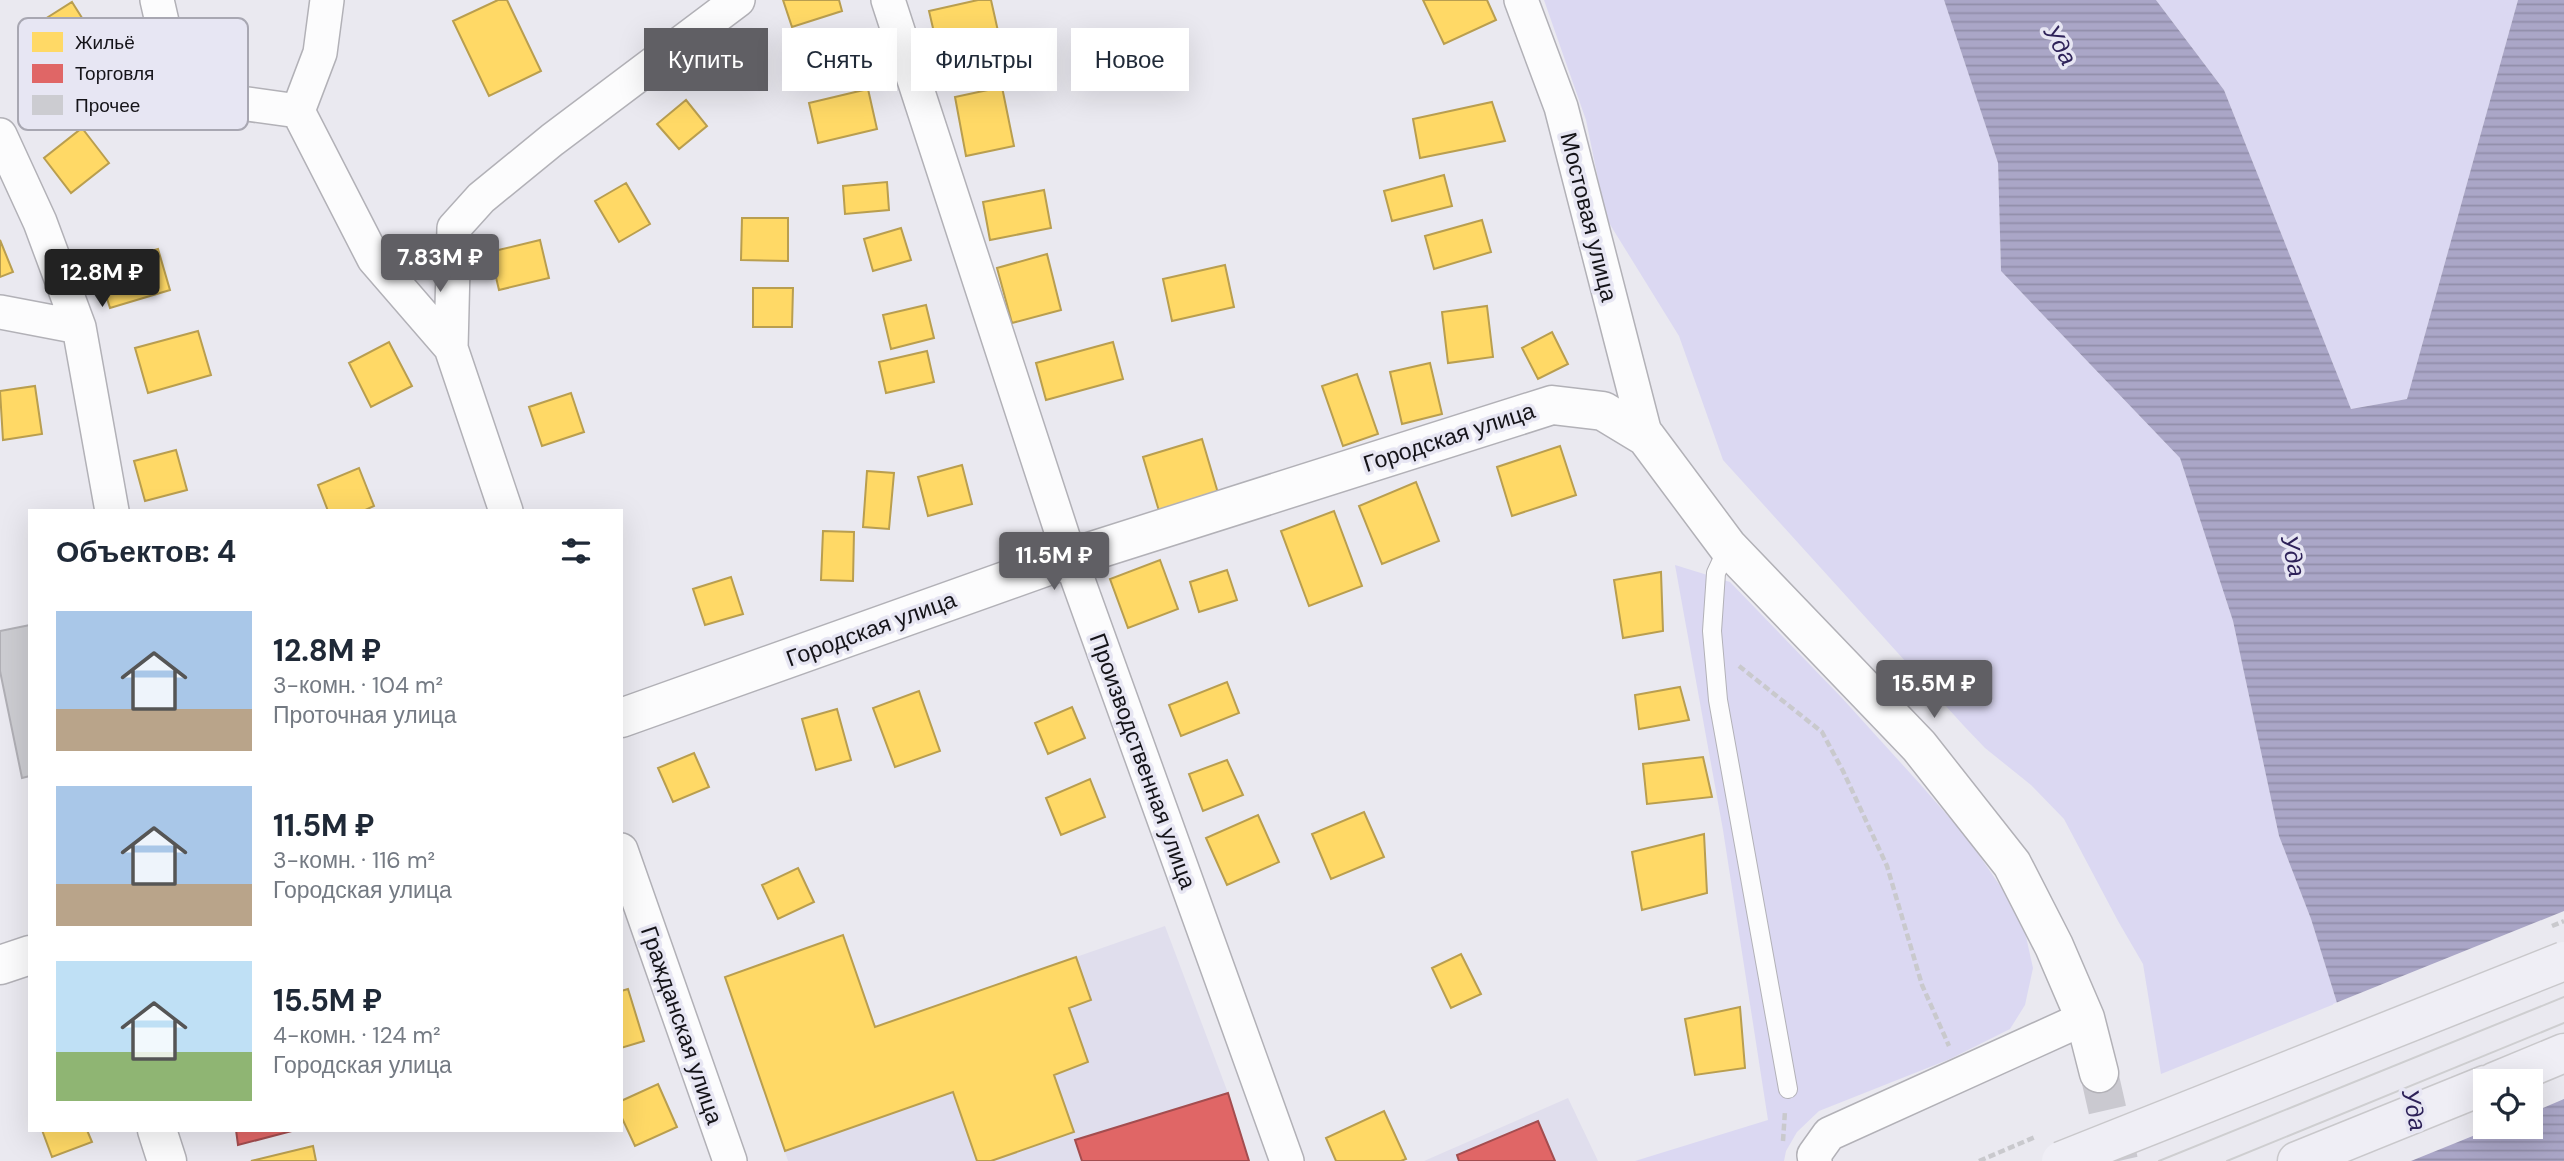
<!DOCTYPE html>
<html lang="ru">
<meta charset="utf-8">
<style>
:root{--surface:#fff;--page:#f6f6f7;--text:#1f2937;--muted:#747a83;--accent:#605f64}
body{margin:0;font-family:"DM Sans",sans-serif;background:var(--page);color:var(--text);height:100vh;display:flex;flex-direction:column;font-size:26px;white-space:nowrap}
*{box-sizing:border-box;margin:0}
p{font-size:23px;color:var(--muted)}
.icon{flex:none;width:38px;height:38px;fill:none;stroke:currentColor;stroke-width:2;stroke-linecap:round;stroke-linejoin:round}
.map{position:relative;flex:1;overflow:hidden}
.side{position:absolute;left:28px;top:509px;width:595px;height:623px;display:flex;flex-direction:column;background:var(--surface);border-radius:0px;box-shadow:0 7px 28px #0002}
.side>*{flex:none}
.guide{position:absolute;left:644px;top:28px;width:665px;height:63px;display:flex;gap:14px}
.tools{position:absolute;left:2473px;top:1069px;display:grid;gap:14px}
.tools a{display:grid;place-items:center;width:70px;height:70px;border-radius:0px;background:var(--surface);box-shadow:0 7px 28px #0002;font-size:35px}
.price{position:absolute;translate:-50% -60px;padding:0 16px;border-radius:7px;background:var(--accent);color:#fff;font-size:23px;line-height:46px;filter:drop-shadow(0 2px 4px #0008)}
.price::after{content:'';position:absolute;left:50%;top:42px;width:21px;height:16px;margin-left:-10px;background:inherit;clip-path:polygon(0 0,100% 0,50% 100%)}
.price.on{background:#222;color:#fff}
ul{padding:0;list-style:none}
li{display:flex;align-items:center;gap:21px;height:175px;padding:0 28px}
li span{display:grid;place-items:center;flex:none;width:196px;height:140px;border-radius:0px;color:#555}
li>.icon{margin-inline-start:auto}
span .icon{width:84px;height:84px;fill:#fffc;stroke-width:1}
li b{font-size:30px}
h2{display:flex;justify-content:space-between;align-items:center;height:84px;padding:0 28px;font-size:30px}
.tag{padding:0 24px;border-radius:0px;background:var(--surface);box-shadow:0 7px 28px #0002;font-size:24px;line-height:63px}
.tag.on{background:var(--accent);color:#fff}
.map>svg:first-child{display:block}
.built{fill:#e0deed}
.grass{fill:#dbd8f2}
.water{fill:url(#water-rules);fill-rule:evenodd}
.pier{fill:#eae9f0}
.homes{fill:#ffd966;stroke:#b99e4f;stroke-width:2}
.shops{fill:#e06666;stroke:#a34d4f;stroke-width:2}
.building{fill:#ccccd1;stroke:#b0afb5;stroke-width:2}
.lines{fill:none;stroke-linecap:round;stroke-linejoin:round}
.secondary-tunnel{stroke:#cac9d0;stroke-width:38;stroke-dasharray:38 19;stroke-linecap:butt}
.lane-casing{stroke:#b2b1b7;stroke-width:20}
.street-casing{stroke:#b2b1b7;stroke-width:36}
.secondary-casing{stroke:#b2b1b7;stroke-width:41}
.primary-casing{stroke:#c9c8cb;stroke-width:41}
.path{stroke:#c9c9cd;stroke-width:4.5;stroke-dasharray:7 3.5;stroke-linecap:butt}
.lane{stroke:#fcfcfd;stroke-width:18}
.street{stroke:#fcfcfd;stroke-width:33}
.secondary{stroke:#fcfcfd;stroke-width:38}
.primary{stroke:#efeef5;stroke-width:38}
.tram{stroke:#ceced0;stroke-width:2}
.primary-bridge-casing{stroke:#c9c8cb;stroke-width:41;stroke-linecap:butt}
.path-bridge{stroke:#c9c9cd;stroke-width:4.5;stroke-dasharray:7 3.5;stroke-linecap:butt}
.primary-bridge{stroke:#efeef5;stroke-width:38}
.labels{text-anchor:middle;stroke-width:7;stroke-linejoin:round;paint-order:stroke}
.street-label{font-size:23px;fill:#151419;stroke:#e7e6f3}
.water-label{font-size:24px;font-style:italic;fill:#2e2259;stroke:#e7e6f3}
.key{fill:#e7e6f3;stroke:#a8a7b2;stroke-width:2}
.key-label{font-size:19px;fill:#151419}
</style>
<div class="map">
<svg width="2564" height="1161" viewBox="0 0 2564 1161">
<defs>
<pattern id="water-rules" width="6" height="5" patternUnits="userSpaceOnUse" patternTransform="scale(1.75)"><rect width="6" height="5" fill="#aaa6c7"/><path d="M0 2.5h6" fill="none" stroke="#918eaa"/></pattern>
</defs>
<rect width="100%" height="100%" fill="#eae9f0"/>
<path class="built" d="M1165 926 1228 1093 1249 1161H788L725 977 843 935 876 1027Z
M1568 1098 1598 1161H1424Z"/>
<path class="grass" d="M1544 0H1944L1998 163 2001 271 2180 458 2233 621 2279 836 2311 919 2337 1003 2161 1074 2143 964 2118 921 2064 819 2031 785 1985 748 1964 726 1723 460 1679 336 1606 218 1586 120Z
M2156 0H2518L2407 399 2351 409 2224 90Z
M1675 565 1730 582 1842 698 1920 784 1968 839 2007 896 2025 932 2033 968 2025 1005 2010 1029 1950 1059 1819 1111 1797 1132 1786 1151 1784 1161H1635L1768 1120 1723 830Z"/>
<path class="water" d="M1944 0H2156L2224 90 2351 409 2407 399 2518 0H2564V1161H2346L2337 1003 2311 919 2279 836 2233 621 2180 458 2001 271 1998 163ZM2485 1082H2530V1127H2485Z"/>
<path class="pier" d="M2564 911V1099L2531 1113 2530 1082H2485V1127H2495L2411 1161H2343L2333 1004Z"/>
<path class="homes" d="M498 0H507L541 71 489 96 453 21Z
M783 0H839L842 11 792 27Z
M978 0H991L1000 40 939 54 929 11Z
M1423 0H1487L1496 20 1444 44Z
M72 2 94 37 67 54 45 19Z
M1002 87 1014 146 966 156 955 97Z
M868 89 877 129 818 143 809 103Z
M686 100 707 126 679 149 657 124Z
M1492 102 1505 141 1420 158 1413 119Z
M82 128 109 163 71 193 44 158Z
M1444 175 1452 206 1392 221 1384 191Z
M887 182 889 210 845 214 843 186Z
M626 183 650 224 619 242 595 201Z
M1044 190 1051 228 990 240 983 202Z
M742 218H788V261L741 260Z
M1482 220 1491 252 1434 269 1425 236Z
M901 228 911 260 873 271 864 239Z
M0 240 13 272 0 277Z
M540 240 549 278 499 290 490 252Z
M158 249 170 290 110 308 97 267Z
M1047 254 1061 310 1012 323 997 268Z
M1225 265 1234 307 1172 321 1163 279Z
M753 288H793L792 327H753Z
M926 305 934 338 891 349 883 315Z
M1487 306 1493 357 1448 363 1442 312Z
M198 331 211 375 148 393 135 348Z
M1552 332 1568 364 1538 379 1522 348Z
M389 342 412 386 371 407 349 363Z
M1113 342 1123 379 1046 400 1036 363Z
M927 351 934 382 886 393 879 362Z
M1430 363 1442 414 1402 424 1390 372Z
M1357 374 1378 434 1343 446 1322 386Z
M35 386 42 434 3 440 0 391Z
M571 393 584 432 542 446 529 407Z
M1202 439 1218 493 1159 511 1143 457Z
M1560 446 1576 495 1512 516 1497 467Z
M176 450 187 490 145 501 134 461Z
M962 465 972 504 928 516 918 477Z
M359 468 374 506 363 511H328L318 485Z
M867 471 894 473 889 529 863 527Z
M1416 482 1439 541 1382 564 1359 506Z
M1334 511 1362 586 1309 606 1281 531Z
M823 531 854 532 853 581 821 580Z
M1160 560 1178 609 1128 628 1110 579Z
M1227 570 1237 600 1199 612 1190 582Z
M1661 572 1663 631 1623 638 1614 580Z
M731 577 743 614 705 625 693 589Z
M1227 682 1239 713 1181 736 1169 705Z
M1680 687 1689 720 1639 729 1635 695Z
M919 691 940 751 895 767 873 708Z
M1072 707 1085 738 1048 754 1035 723Z
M837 709 851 760 816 770 802 719Z
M694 753 709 787 673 802 658 768Z
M1703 757 1712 797 1647 804 1643 764Z
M1227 760 1243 795 1203 811 1189 774Z
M1090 779 1105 817 1061 835 1046 798Z
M1364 812 1384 857 1331 879 1312 834Z
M1258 815 1279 862 1227 885 1206 838Z
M1704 834 1707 893 1642 910 1632 852Z
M798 868 814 902 778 919 762 885Z
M843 935 875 1027 1076 957 1091 1000 1069 1008 1088 1062 1054 1075 1074 1132 991 1161H977L953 1092 785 1151 725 977Z
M1461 954 1481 994 1451 1008 1432 968Z
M628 989 644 1041 621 1048V991Z
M1740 1007 1745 1068 1695 1075 1685 1019Z
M658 1084 677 1127 635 1146 621 1116V1101Z
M1384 1111 1406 1159 1401 1161H1336L1326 1138Z
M42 1130H87L92 1142 52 1157Z
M313 1146 316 1161H251Z"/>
<path class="shops" d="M1228 1093 1249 1161H1082L1075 1140Z
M1538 1121 1555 1161H1459L1457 1155Z
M236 1130H292V1131L238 1145Z"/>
<path class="building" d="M30 625V776L22 778 0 671V631Z"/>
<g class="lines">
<path class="secondary-tunnel" d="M2099 1073 2119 1161"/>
<defs>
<path id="lane" d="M1728 547 1716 573 1712 631 1718 700 1788 1089"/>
<path id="street" d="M157 0 168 48 211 99 298 111
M327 0 320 53 298 111 374 259 451 348 506 511
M888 0 1070 558 1287 1161
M1521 0 1561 107 1646 437
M0 135 40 222 79 327 112 511
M0 312 79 327
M451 348 454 228 481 198 552 140 738 0
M621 850 730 1161
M1815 1161 1814 1155 1829 1134 2085 1018"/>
<path id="secondary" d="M621 718 1070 558 1552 405 1603 411 1646 437 1728 547 1919 746 2012 864 2054 946 2085 1018 2099 1073
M0 965 30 955
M157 1130 167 1161"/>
<path id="primary" d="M2494 1082 2564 1053
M2297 1161 2485 1085"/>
</defs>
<use href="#lane" class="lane-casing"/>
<use href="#street" class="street-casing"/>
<use href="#secondary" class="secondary-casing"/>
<use href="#primary" class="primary-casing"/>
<path class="path" d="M1739 666 1822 732 1843 771 1887 866 1922 985 1949 1046
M1783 1141 1785 1111"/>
<use href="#lane" class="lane"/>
<use href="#street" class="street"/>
<use href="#secondary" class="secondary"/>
<use href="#primary" class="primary"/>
<path class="tram" d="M2159 1161 2564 997
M2227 1161 2564 1023"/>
<defs>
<path id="primary-bridge" d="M2061 1161 2564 961"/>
</defs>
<use href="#primary-bridge" class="primary-bridge-casing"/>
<path class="path-bridge" d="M2552 926 2564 921
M1979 1161 2035 1137"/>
<use href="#primary-bridge" class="primary-bridge"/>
</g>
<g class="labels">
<g class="street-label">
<text transform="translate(1589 217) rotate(76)" y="8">Мостовая улица</text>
<text transform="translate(1449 437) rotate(-18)" y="8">Городская улица</text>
<text transform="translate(871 629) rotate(-20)" y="8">Городская улица</text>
<text transform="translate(1143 761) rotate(70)" y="8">Производственная улица</text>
<text transform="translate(682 1025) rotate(71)" y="8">Гражданская улица</text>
</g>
<g class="water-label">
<text transform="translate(2060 45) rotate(60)" y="8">Уда</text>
<text transform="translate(2293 556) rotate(78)" y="8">Уда</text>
<text transform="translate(2414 1110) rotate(78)" y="8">Уда</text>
</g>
</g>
<rect x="18" y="18" width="230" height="112" rx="10" class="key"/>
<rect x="32" y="32" width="31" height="20" fill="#ffd966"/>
<rect x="32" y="64" width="31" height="19" fill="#e06666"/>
<rect x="32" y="95" width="31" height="20" fill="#ccccd1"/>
<g class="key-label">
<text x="75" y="49">Жильё</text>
<text x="75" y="80">Торговля</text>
<text x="75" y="112">Прочее</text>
</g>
</svg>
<div class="tools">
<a><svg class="icon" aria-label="locate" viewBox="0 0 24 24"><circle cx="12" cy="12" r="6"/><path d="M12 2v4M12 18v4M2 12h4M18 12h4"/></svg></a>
</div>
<b class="price" style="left:440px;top:294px">7.83M ₽</b>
<b class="price on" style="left:102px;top:309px">12.8M ₽</b>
<b class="price" style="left:1054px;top:592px">11.5M ₽</b>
<b class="price" style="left:1934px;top:720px">15.5M ₽</b>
<div class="guide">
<a class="tag on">Купить</a>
<a class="tag">Снять</a>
<a class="tag">Фильтры</a>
<a class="tag">Новое</a>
</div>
<section class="side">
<h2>Объектов: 4<svg class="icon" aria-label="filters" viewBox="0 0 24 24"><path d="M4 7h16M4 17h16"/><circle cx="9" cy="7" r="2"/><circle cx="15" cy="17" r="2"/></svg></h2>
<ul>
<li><span style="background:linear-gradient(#a9c7e8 70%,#b9a48a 0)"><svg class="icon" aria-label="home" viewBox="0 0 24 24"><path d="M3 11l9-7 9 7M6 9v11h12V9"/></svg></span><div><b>12.8M ₽</b><p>3-комн. · 104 m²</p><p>Проточная улица</p></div></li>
<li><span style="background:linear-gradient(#a9c7e8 70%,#b9a48a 0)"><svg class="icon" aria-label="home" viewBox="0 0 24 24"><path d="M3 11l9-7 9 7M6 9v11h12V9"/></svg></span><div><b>11.5M ₽</b><p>3-комн. · 116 m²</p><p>Городская улица</p></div></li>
<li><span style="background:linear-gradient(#bfe0f5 65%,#8fb573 0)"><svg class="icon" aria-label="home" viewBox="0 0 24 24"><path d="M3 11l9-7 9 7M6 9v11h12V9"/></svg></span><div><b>15.5M ₽</b><p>4-комн. · 124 m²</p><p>Городская улица</p></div></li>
</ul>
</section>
</div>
